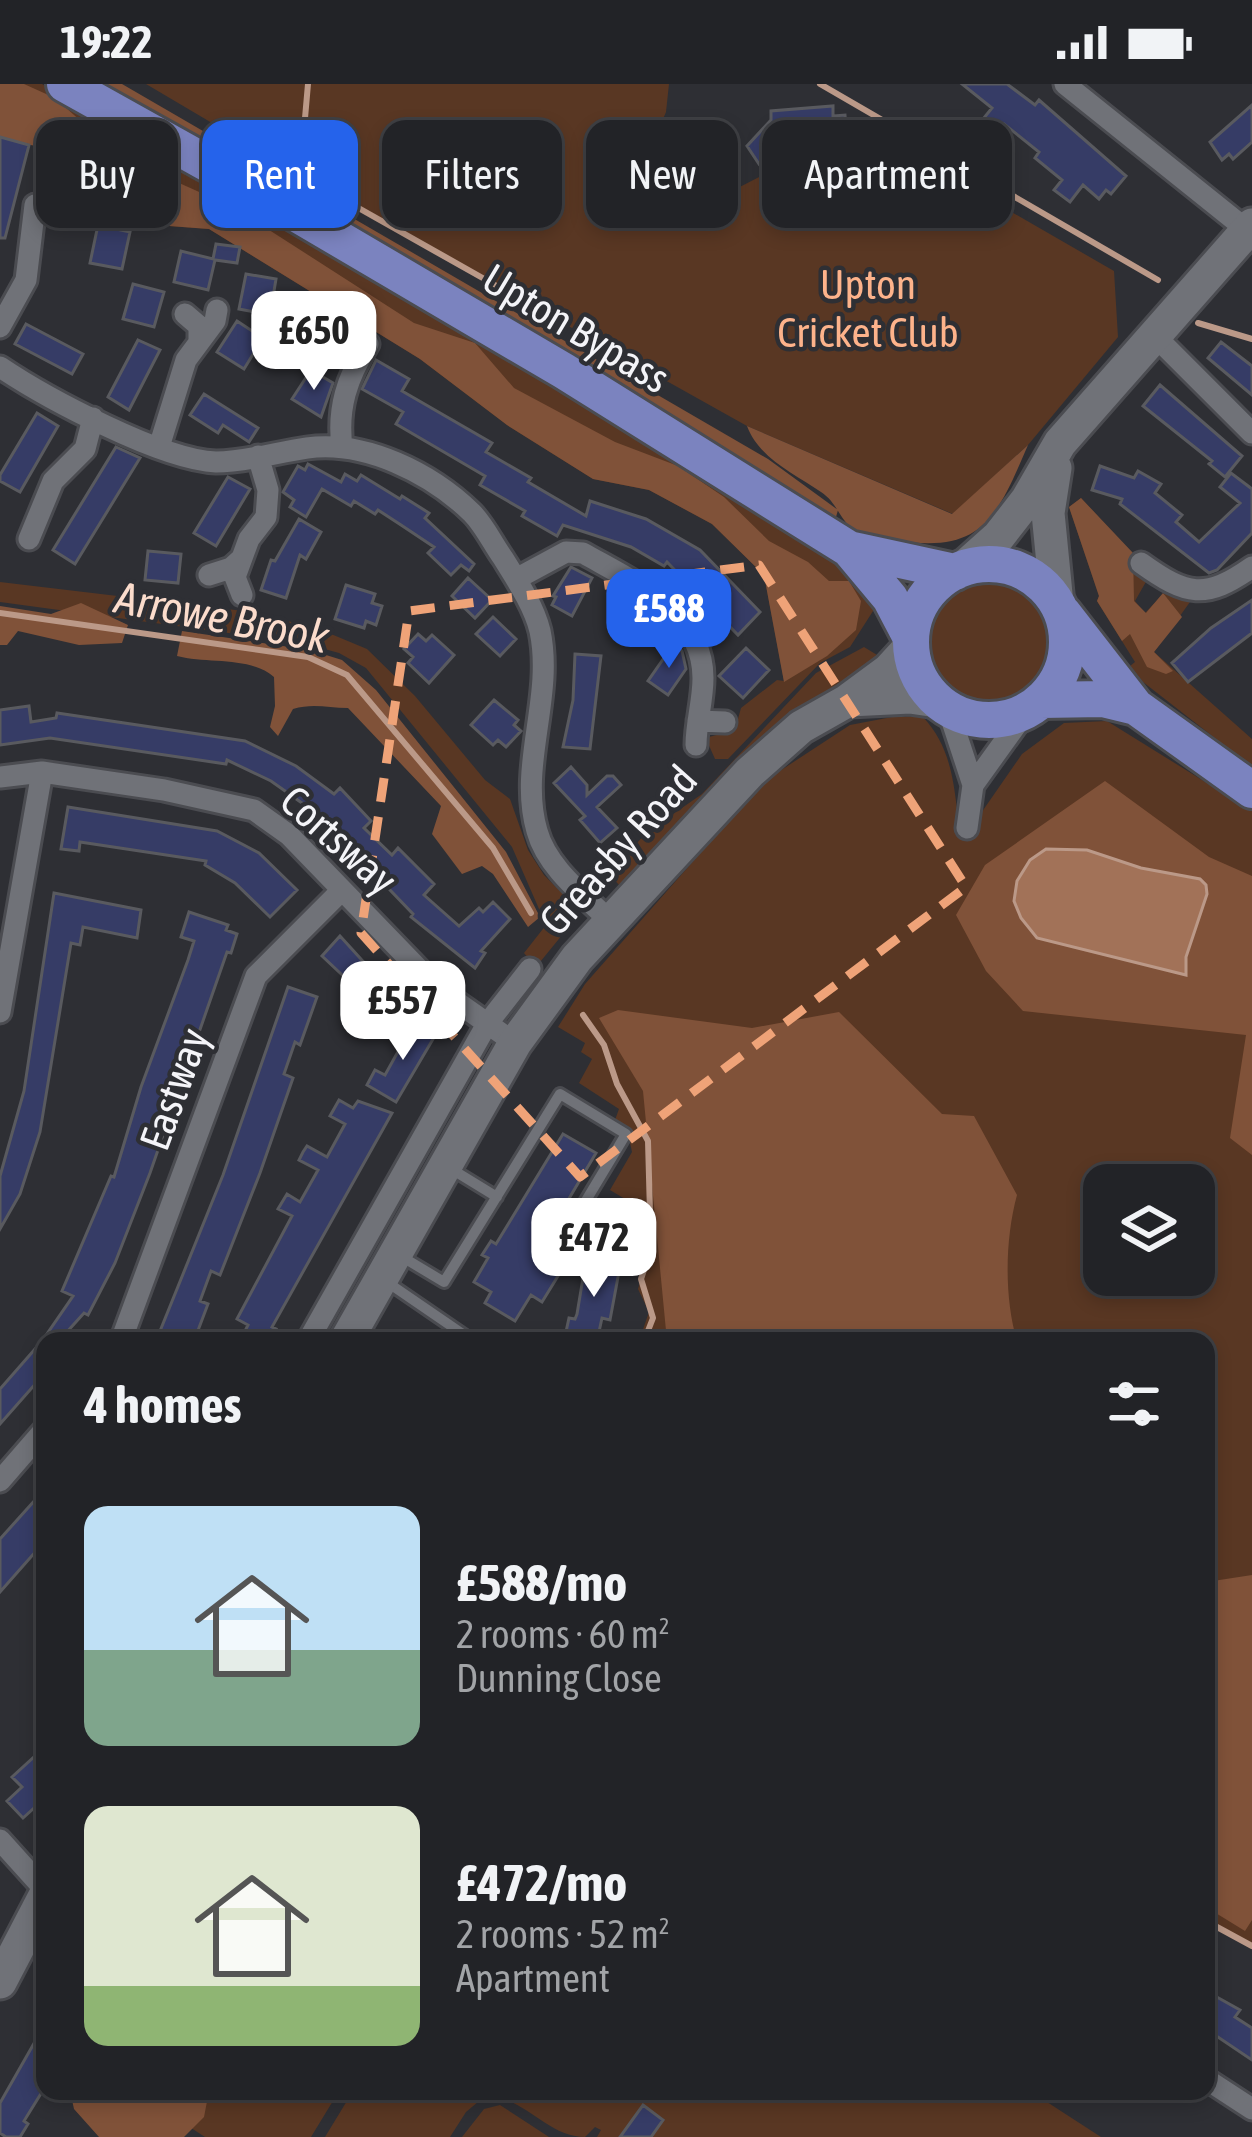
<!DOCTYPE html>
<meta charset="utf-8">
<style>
:root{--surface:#222327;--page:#2a2b2f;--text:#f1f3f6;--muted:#a2a4a7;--line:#3f4044;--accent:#2563eb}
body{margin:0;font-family:"Asap Condensed",sans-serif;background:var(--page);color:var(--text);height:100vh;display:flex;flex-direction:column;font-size:45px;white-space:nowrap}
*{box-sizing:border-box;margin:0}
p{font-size:39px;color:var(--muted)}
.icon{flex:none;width:66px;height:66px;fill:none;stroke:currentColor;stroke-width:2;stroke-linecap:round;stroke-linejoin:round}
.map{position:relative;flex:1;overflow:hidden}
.panel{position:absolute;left:36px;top:1248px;width:1179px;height:768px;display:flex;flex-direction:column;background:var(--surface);border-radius:24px;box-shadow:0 6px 18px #0003,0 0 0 3px var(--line)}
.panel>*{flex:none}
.top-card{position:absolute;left:36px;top:36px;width:1182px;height:108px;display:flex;gap:24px}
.buttons{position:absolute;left:1083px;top:1080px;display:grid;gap:24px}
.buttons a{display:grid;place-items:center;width:132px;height:132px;border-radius:24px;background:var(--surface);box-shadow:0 6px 18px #0003,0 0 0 3px var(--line);font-size:60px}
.price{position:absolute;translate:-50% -102px;padding:0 27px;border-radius:24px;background:#fff;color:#222;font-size:39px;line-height:78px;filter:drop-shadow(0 3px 6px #0008)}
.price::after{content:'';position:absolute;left:50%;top:72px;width:36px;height:27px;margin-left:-18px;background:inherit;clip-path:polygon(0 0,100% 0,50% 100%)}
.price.selected{background:var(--accent);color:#fff}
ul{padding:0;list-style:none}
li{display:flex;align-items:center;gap:36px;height:300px;padding:0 48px}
li span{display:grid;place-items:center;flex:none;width:336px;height:240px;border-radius:24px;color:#555}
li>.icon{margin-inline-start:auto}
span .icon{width:144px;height:144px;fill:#fffc;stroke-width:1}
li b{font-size:51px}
h2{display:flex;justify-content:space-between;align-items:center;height:144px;padding:0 48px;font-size:51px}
.pill{padding:0 42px;border-radius:24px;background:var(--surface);box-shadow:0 6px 18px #0003,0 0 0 3px var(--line);font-size:42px;line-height:108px}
.pill.selected{background:var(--accent);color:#fff}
.status{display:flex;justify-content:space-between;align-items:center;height:84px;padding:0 60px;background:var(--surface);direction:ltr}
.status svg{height:33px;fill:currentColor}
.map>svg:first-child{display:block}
.green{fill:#593723;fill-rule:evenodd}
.forest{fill:#805239}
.water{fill:#a27258;stroke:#b98;stroke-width:3}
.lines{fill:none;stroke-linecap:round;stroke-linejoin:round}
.stream{stroke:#b98;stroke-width:6}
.building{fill:#363c66;stroke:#595a5f;stroke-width:3}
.service-casing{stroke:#4b4c51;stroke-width:16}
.minor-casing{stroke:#4b4c51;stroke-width:27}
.secondary-casing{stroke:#4b4c51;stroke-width:39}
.primary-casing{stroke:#4b4c51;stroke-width:42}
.service{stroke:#707278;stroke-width:10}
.minor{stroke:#707278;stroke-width:21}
.secondary{stroke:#707278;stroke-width:33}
.primary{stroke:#7b83bf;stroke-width:36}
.marked{fill:none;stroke:#efa378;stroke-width:9;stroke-dasharray:24 15;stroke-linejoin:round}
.labels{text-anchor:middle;stroke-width:9;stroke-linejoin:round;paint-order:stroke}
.park-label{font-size:42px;fill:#fdb38b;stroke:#2e2f34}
.street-label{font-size:42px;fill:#f4f4f8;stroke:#2e2f34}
.water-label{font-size:45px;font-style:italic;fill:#fbdccc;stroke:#2e2f34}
</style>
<div class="status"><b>19:22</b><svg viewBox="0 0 49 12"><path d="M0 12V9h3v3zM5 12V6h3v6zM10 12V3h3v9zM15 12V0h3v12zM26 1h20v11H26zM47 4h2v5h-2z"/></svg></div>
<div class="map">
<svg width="1252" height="2053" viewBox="0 0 1252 2053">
<rect width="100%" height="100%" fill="#2e2f34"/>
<path class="green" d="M0 0H42L390 198 844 478 882 513 850 563 820 579 728 675H715L707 657 709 653 735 646 741 624 777 596 784 597 764 491 712 440 649 406 593 395 507 341 420 275 209 145 169 142 133 129 129 106 61 65 0 57Z
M146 0H669L666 28 649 68 730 108 767 89 781 74 855 69 885 55 1114 187 1118 253 1028 361 953 430 747 342 334 111Z
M1081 414 1146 485 1147 496 1135 517 1145 529 1167 506 1190 518 1154 568 1252 655V683L1143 598 1130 582 1135 578 1097 517 1099 512 1069 423Z
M926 556a63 63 0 1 1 126 0a63 63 0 1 1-126 0Z
M0 498 252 528 319 545 367 565 415 612 485 696 510 715 528 766 544 791 578 825 576 834 536 883 524 869 546 841 512 763 366 584 339 569 303 559 0 518Z
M864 563 882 574C854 600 818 613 787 636 725 683 672 745 620 802L609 790 646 749 702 710 816 589Z
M922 632C952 663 954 701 959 742L970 745 1022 670 1064 639 1107 637 1252 727V1861L1206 1836V1257H639L649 1228 638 1205 641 1195 633 1174 646 1153 643 1142 634 1136 640 1124 610 1106 632 1068 627 1045 615 1036 619 1025 579 999 592 975 581 968 585 959 558 943 585 900 763 698 850 641 892 633ZM1104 1101H1194V1191H1104Z
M205 2007H339L311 2053H205L185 2040Z
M353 2007H491L466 2028 450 2053H325Z
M497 2007H1030L1101 2053H651L663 2036 643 2021 620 2053H597L601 2046 595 2043 585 2053C549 2053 528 2017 493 2013Z
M500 2021 549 2053H462L484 2025Z"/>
<path class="forest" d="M0 0H24L55 14 121 73 235 124 414 239 475 259 514 304 615 358 678 382 724 413 769 457 808 478 829 497H849L861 517 856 546 827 572 784 598 764 491 712 440 649 406 593 395 507 341 420 275 209 145 169 142 133 129 129 106 61 65 0 57Z
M94 0H122L768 375 838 426 834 440Z
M747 342 952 430 1028 361C997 433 983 471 894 456 881 454 860 453 850 443 838 431 836 418 821 408 793 389 759 374 747 342Z
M1081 414 1133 469 1134 517 1146 529 1163 509 1182 533 1154 568 1173 587 1166 590 1147 583 1130 550 1122 557 1097 517 1099 512 1069 423Z
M81 519 128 541 122 559 79 561 18 547 7 561H0V522L51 530Z
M182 547 310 566 342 576 376 606 506 768 540 833 528 843 493 790 482 782 462 790 432 750 441 722 348 624C328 624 313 619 293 625L278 652 270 643 275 622 274 593C250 572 208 580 177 572Z
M1105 697 1209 773 1252 792V1071L1230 1054 1246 951 1023 927 986 887 956 831 985 781Z
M618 926 752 944 839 928 942 1030 974 1032 1017 1111C1005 1155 1004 1213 1017 1257H667L643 1007 599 934Z
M1252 1491V1836L1245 1847 1206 1823V1493L1213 1497Z
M70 2007H209L204 2033 184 2053H99L74 2025Z"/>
<path class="water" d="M1046 765 1087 766 1141 784 1200 795 1206 801 1207 810 1186 873V891L1037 854 1021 834 1014 817 1017 797 1030 776Z"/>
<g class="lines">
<path class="stream" d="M308 0 300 91 495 201
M820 0 1158 196
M1198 239 1252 255
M0 529 308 573 347 591 493 764 531 829
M583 931 604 961 617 1000 648 1057 651 1165 641 1195 653 1234 644 1257
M1206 1837 1252 1862"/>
</g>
<path class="building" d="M962 0H1007L1035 21 1039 16 1126 92 1111 110 1106 106 1099 115 1083 101 1070 118 1054 106 1062 96 1035 74 1039 68 1004 40 994 52 979 40 992 24Z
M1252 21V58L1233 75 1229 70 1222 76 1210 58Z
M833 22V32L845 31 847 59 783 60 759 80 747 62 771 36V27Z
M0 53 29 61 5 154H0Z
M63 92 100 101 92 132 55 122Z
M98 141 130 148 122 185 90 179Z
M216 160 240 163 237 179 215 176 208 206 174 198 181 167 213 175Z
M246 190 276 195 270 231 239 225Z
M133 200 164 208 154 243 123 235Z
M321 233 349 251 331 280 302 262Z
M237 237 263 254 244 285 217 268Z
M26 240 83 270 72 290 15 260Z
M138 256 160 266 129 326 108 313Z
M1221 258 1252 282V311L1208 274Z
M376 276 409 295 402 307 492 359 486 368 531 394 528 398 586 432 590 417 646 435 700 466 760 528 738 551 667 478 664 482 631 463 563 441 557 452 522 432 525 427 480 401 485 392 396 340 403 328 362 305Z
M311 286 333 299 321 333 292 315Z
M1160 301 1242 372 1225 393 1209 380 1212 377 1143 322Z
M204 310 258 344 249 358 223 341 218 349 190 331Z
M37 329 58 342 20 408 0 397V391Z
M116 363 140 374 75 480 53 466Z
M308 380 341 398 345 390 357 397 361 391 400 415 402 412 429 429 425 434 474 480 469 487 461 481 451 491 428 469 434 463 401 441 378 426 375 430 354 417 351 422 322 405 306 433 290 423 294 416 283 408 298 382 305 386Z
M1100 382 1134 394 1138 387 1161 400 1155 409 1182 431 1176 438 1199 458 1240 419 1220 403 1231 389 1252 405V449L1217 486 1209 489 1120 420 1122 415 1092 406Z
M228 393 250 405 216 462 194 449Z
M299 435 321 448 306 475 300 471 286 514 261 506 271 476 275 477Z
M148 467 181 470 178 499 145 496Z
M571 483 592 494 572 532 552 521 556 513 553 512Z
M468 494 492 516 475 534 452 512Z
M346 501 375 510 372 519 382 522 376 541 366 537 364 544 335 535Z
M622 510 650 527 638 548 610 532Z
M1252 516V549L1188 598 1172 579 1211 544Z
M493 533 516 555 500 572 476 550Z
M418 550 426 557 432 551 454 571 429 599 408 579 413 573 404 565Z
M673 561 682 567 686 585 668 611 648 597Z
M746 564 769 586 743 614 719 592Z
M575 570 601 572 590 665 563 663 573 616Z
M494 616 518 636 514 641 521 647 506 663 498 656 493 661 471 641Z
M29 622 31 638 56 634 57 629 245 657 296 682 334 710 340 704 371 737 364 744 392 771 398 764 434 800 424 811 459 842 479 824 483 828 493 818 510 835 481 867 485 869 475 884 411 833 413 830 316 729 271 697 227 676 226 680 50 654 0 661V626Z
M571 683 587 701V711L607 692H613L621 701 597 723 617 744 600 759 580 736 585 732 554 699Z
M68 723 217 747 259 769 297 806 270 833 235 799 205 781 206 777 80 758 79 767 61 765Z
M54 809 141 826 137 854 83 843 80 861 71 859 40 1048 20 1110 0 1145V1092L24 1007Z
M189 828 228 841 226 846 237 850 231 869 227 868 150 1089 115 1179 88 1231 84 1229 66 1249 75 1257H45V1289L0 1340V1305L42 1257 73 1212 62 1207 111 1092 114 1093 141 1003 188 876 194 857 181 853Z
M340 852 399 917 392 929 384 927 378 932 353 906 356 904 322 872Z
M288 903 317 913 300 961 295 958 284 990 293 994 260 1089 220 1191 211 1187 200 1217 208 1220 194 1257H156L223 1091Z
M415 937 436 950 396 1018 367 1001 375 986 385 991Z
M339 1016 353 1024 358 1017 392 1029 272 1243 276 1245 269 1257H259L244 1249 248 1241 237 1235 292 1132 278 1125 287 1110 300 1118 318 1086 299 1076 303 1068 307 1062 327 1073 345 1040 330 1032Z
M563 1050 596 1069 545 1155 571 1171 542 1218 531 1211 515 1237 485 1219 491 1208 474 1198 488 1174 482 1171 491 1157 496 1160Z
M595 1172 621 1177 610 1236 602 1234 597 1257H564L569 1234 575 1235 577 1230 586 1176 594 1178Z
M45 1405V1457L0 1508V1455Z
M45 1663V1714L23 1734 7 1717 22 1703 12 1693Z
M1206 1907 1240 1926 1235 1933 1252 1944V1976L1206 1945Z
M45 1940V2003L24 2037 28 2040 20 2053H6L0 2049V2019Z
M643 2021 663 2036 651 2053H620Z"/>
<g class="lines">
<defs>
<path id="service" d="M448 1083 497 1113
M399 1171 444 1198 560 1010 626 1050 564 1153
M384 1196 473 1257"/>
<path id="minor" d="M1065 0 1247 146
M185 230 199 242V257
M0 243 26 196 35 121
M1154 251 1252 349
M0 283C46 314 162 376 216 378 246 378 278 368 307 364 365 356 431 389 472 429 484 441 493 460 503 474 516 495 534 522 540 547 554 614 518 682 537 747 547 784 585 812 611 838
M159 363 186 276 215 237 217 226
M342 363C337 324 347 294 368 260
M29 455 53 397 85 365 93 334
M1141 479C1187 512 1205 516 1252 483
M209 491 231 484 241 475
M516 495 566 468 583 469C632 497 703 527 703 594 703 617 696 639 696 661
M242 511 235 493 249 455 266 433 268 406 258 372
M948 625 973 701 967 744
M698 637 725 638
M0 693 42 688 164 706 254 726 289 751 437 904 515 959
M973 701 1027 626
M0 928 42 688
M121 1257 256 892 342 806
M308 1257 487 940 530 885
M0 1397 45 1345
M0 1756 45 1806
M1206 1995 1252 2025"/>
<path id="secondary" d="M1055 384 1048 429 1057 520
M962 485 999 452 1027 416 1060 359 1252 141
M849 616 910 613 937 617
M346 1257 515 959 577 874 750 688 801 643 847 617 889 586 911 562
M0 1898 45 1812"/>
<path id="primary" d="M65 0 273 116 564 287 849 465 890 514 911 554
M849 465 955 488
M911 558a78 78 0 1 1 156 0a78 78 0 1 1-156 0Z
M1063 529 1136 623 1252 706
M1041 616 1103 615 1136 623"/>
</defs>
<use href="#service" class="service-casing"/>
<use href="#minor" class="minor-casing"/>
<use href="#secondary" class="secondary-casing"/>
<use href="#primary" class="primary-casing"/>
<use href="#service" class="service"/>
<use href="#minor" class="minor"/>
<use href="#secondary" class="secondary"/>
<use href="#primary" class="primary"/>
</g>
<path class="marked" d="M759 481 966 803 580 1093 361 849 409 527Z"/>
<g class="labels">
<g class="park-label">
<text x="868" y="215">Upton<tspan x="868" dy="48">Cricket Club</tspan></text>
</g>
<g class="street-label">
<text transform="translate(576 244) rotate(31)" y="15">Upton Bypass</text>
<text transform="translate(339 756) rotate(42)" y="15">Cortsway</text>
<text transform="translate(618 766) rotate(-48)" y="15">Greasby Road</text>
<text transform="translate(174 1005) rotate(-70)" y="15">Eastway</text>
</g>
<g class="water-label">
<text transform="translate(222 533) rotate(11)" y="16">Arrowe Brook</text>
</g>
</g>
</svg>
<div class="buttons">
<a><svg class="icon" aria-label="layers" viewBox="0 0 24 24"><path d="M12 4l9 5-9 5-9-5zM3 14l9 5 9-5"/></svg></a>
</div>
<b class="price" style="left:314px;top:309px">£650</b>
<b class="price selected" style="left:669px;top:587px">£588</b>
<b class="price" style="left:403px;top:979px">£557</b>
<b class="price" style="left:594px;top:1216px">£472</b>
<div class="top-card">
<a class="pill">Buy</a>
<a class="pill selected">Rent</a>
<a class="pill">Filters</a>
<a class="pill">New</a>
<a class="pill">Apartment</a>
</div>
<section class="panel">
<h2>4 homes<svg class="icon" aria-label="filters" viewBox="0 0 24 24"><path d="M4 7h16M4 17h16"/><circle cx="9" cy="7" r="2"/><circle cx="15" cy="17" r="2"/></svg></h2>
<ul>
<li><span style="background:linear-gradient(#bfe0f5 60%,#7fa58c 0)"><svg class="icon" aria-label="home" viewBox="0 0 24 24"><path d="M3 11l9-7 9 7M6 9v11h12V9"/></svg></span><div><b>£588/mo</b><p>2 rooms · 60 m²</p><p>Dunning Close</p></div></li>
<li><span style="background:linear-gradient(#dfe7d0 75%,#8fb573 0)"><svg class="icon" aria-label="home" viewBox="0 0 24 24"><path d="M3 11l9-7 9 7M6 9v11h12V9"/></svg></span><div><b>£472/mo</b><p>2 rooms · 52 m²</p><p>Apartment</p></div></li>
</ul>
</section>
</div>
